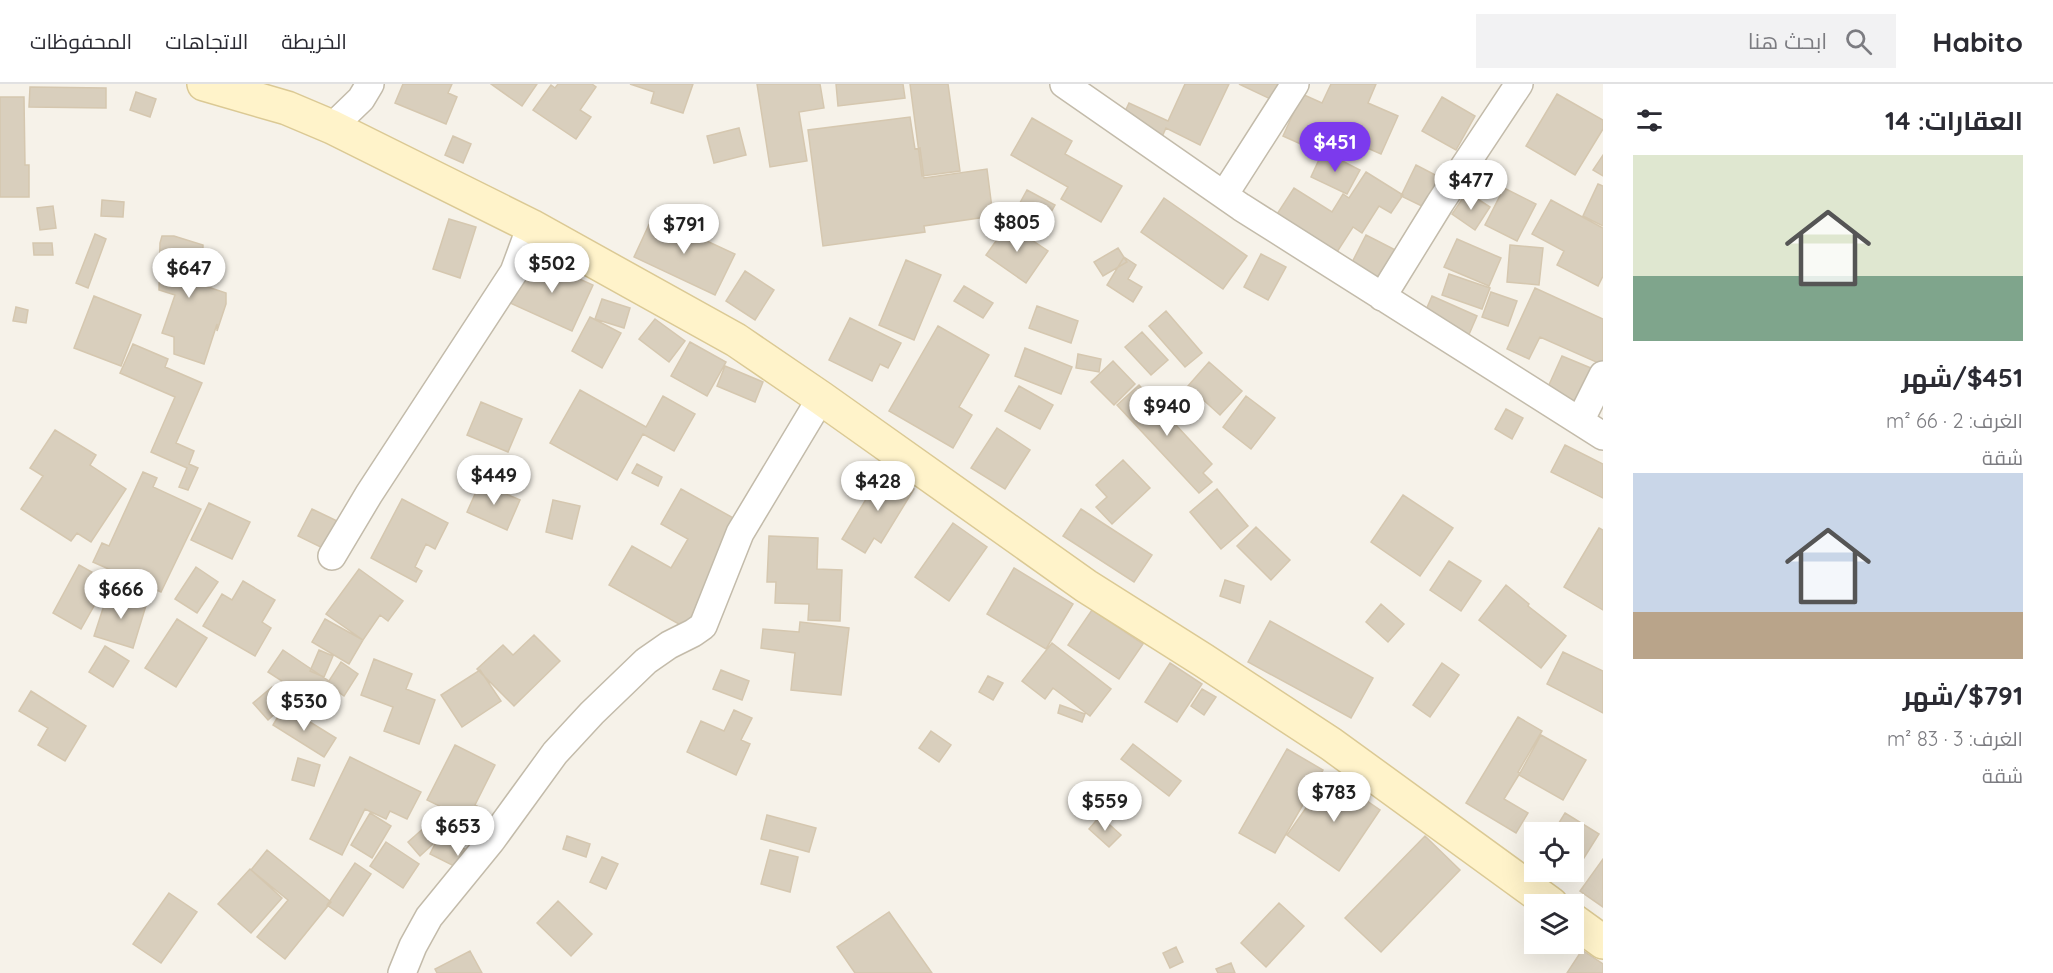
<!DOCTYPE html>
<html lang="ar">
<meta charset="utf-8">
<style>
:root{--surface:#fff;--page:#f2f2f3;--text:#2b2b33;--muted:#7c7c81;--line:#e1e1e2;--accent:#7c3aed}
body{margin:0;font-family:Quicksand,Cairo,sans-serif;background:var(--page);color:var(--text);direction:rtl;height:100vh;display:flex;flex-direction:column;font-size:22px;white-space:nowrap}
*{box-sizing:border-box;margin:0}
p{font-size:20px;color:var(--muted)}
.icon{flex:none;width:33px;height:33px;fill:none;stroke:currentColor;stroke-width:2;stroke-linecap:round;stroke-linejoin:round}
.map{position:relative;flex:1;overflow:hidden;direction:ltr}
.details{display:flex;flex-direction:column;background:var(--surface);width:450px}
.details>*{flex:none}
.fabs{position:absolute;left:1524px;top:738px;display:grid;gap:12px}
.fabs a{display:grid;place-items:center;width:60px;height:60px;border-radius:0px;background:var(--surface);box-shadow:0 6px 24px #0002;font-size:30px}
.price{position:absolute;translate:-50% -51px;padding:0 14px;border-radius:21px;background:#fff;color:#222;font-size:20px;line-height:39px;filter:drop-shadow(0 2px 3px #0008)}
.price::after{content:'';position:absolute;left:50%;top:36px;width:18px;height:14px;margin-left:-9px;background:inherit;clip-path:polygon(0 0,100% 0,50% 100%)}
.price.current{background:var(--accent);color:#fff}
ul{padding:0;list-style:none}
li{display:grid;align-content:center;gap:12px;height:318px;padding:0 30px}
li span{display:grid;place-items:center;height:186px;border-radius:0px;color:#555}
li>.icon{margin-inline-start:auto}
span .icon{width:108px;height:108px;fill:#fffc;stroke-width:1}
li b{font-size:26px}
h2{display:flex;justify-content:space-between;align-items:center;height:72px;padding:0 30px;font-size:26px}
header{display:flex;align-items:center;gap:36px;box-sizing:border-box;height:84px;padding:0 30px;background:var(--surface);border-bottom:2px solid var(--line)}
header strong{font-size:28px}
nav{display:flex;gap:33px;margin-inline-start:auto;font-size:21px}
.search{width:420px;height:54px;background:var(--page);display:flex;align-items:center;gap:15px;box-sizing:border-box;padding:0 21px;border-radius:0px;color:var(--muted);font-size:22px}
main{display:flex;flex:1;min-height:0}
.map>svg:first-child{display:block}
.building{fill:#d9cfbd;stroke:#d5c7af;stroke-width:1.5}
.lines{fill:none;stroke-linecap:round;stroke-linejoin:round}
.street-casing{stroke:#c3bbaa;stroke-width:30}
.secondary-casing{stroke:#dbc994;stroke-width:36}
.street{stroke:#fff;stroke-width:27}
.secondary{stroke:#fff3ca;stroke-width:33}
</style>
<header>
<strong>Habito</strong>
<div class="search"><svg class="icon" aria-label="search" viewBox="0 0 24 24"><circle cx="10" cy="10" r="6"/><path d="M15 15l6 6"/></svg>ابحث هنا</div>
<nav><a>الخريطة</a><a>الاتجاهات</a><a>المحفوظات</a></nav>
</header>
<main>
<section class="details">
<h2>العقارات: 14<svg class="icon" aria-label="filters" viewBox="0 0 24 24"><path d="M4 7h16M4 17h16"/><circle cx="9" cy="7" r="2"/><circle cx="15" cy="17" r="2"/></svg></h2>
<ul>
<li><span style="background:linear-gradient(#dfe7d0 65%,#7fa58c 0)"><svg class="icon" aria-label="home" viewBox="0 0 24 24"><path d="M3 11l9-7 9 7M6 9v11h12V9"/></svg></span><div><b>$451/شهر</b><p>الغرف: 2 · 66 m²</p><p>شقة</p></div></li>
<li><span style="background:linear-gradient(#c9d6e8 75%,#b9a48a 0)"><svg class="icon" aria-label="home" viewBox="0 0 24 24"><path d="M3 11l9-7 9 7M6 9v11h12V9"/></svg></span><div><b>$791/شهر</b><p>الغرف: 3 · 83 m²</p><p>شقة</p></div></li>
</ul>
</section>
<div class="map">
<svg width="1603" height="889" viewBox="0 0 1603 889">
<rect width="100%" height="100%" fill="#f6f2e9"/>
<path class="building" d="M403 0H452L448 9 457 13 446 40 395 19Z
M491 0H537L522 22Z
M558 0H592L596 3 580 26 591 33 576 55 533 26 551 1 555 4Z
M630 0H693L683 29 651 19 654 8Z
M757 0H820L824 24 799 28 807 77 770 83Z
M836 0H903L905 14 838 22Z
M910 0H948L960 87 922 92Z
M1185 0H1229L1200 61 1166 44 1156 66 1116 47 1129 19 1168 37Z
M1239 0H1293L1283 21Z
M1331 0H1376L1368 19 1398 32 1381 70 1349 56 1339 77 1283 52 1302 10 1322 19Z
M30 3 106 4V24L29 23Z
M136 8 156 15 150 33 130 26Z
M1557 10 1603 36V45L1575 91 1526 62Z
M0 13H24L25 81H29V113H0Z
M1442 13 1475 32 1456 66 1422 47Z
M910 33 915 65 920 64 924 94 987 85 993 132 924 142 925 148 823 162 808 46Z
M1032 34 1072 57 1065 70 1122 102 1101 138 1061 115 1068 103 1011 71Z
M739 44 746 71 714 79 707 52Z
M453 52 471 60 463 79 445 71Z
M1323 67 1360 86 1347 110 1311 93Z
M1603 71V92L1593 86Z
M1416 81 1447 97 1432 127 1401 112Z
M1366 88 1403 111 1391 129 1379 122 1362 149 1353 143 1328 182 1268 144 1294 104 1332 128 1343 110 1349 114Z
M1598 100 1603 102V142L1583 132Z
M1504 104 1536 120 1517 157 1485 141Z
M1027 106 1055 121 1037 153 1010 137Z
M1467 108 1490 123 1475 146 1452 130Z
M1164 114 1247 172 1223 205 1141 148Z
M102 116 124 118 123 133 101 132Z
M1551 116 1603 144V192L1598 202 1557 181 1564 167 1532 150Z
M53 122 56 144 40 146 37 124Z
M653 132 735 170 715 211 634 173Z
M449 135 476 143 460 194 433 185Z
M1008 140 1048 167 1026 199 986 171Z
M95 150 106 155 88 204 76 199Z
M1366 151 1409 173 1386 216 1344 194Z
M162 152H174L203 161 202 201 226 209V220L217 247V240L204 280 174 270V253L162 249 175 211 159 206 160 159Z
M1457 155 1501 174 1489 202 1444 183Z
M33 159H52L53 171H34Z
M1510 161 1543 164 1539 201 1507 198Z
M1118 164 1127 178 1103 192 1094 178Z
M1261 170 1286 183 1268 216 1244 203Z
M531 173 593 201 572 247 510 219Z
M1124 173 1136 181 1128 195 1142 203 1133 218 1107 201Z
M906 176 941 191 914 256 879 241Z
M745 187 774 206 755 236 726 217Z
M1449 190 1490 204 1482 225 1442 211Z
M964 202 993 219 983 234 954 217Z
M1535 204 1603 235V281L1540 253 1529 275 1507 265Z
M1491 208 1517 217 1508 242 1482 233Z
M94 212 141 231 121 282 74 264Z
M1432 212 1477 232 1464 262 1419 242Z
M602 215 630 224 624 244 595 235Z
M1037 222 1078 237 1071 259 1029 244Z
M16 223 28 226 26 239 13 237Z
M1166 227 1202 269 1185 283 1149 242Z
M590 233 621 249 602 284 572 267Z
M850 234 901 259 888 284 880 280 872 297 829 276Z
M655 235 685 257 669 278 639 255Z
M938 242 989 271 959 323 972 331 953 364 889 327Z
M1142 248 1168 276 1151 291 1125 263Z
M690 258 726 278 707 312 671 292Z
M133 260 168 275 165 283 202 299 176 359 194 367 189 380 198 384 188 406 179 403 187 384 151 368 175 313 120 289Z
M1025 264 1072 283 1061 310 1015 292Z
M1078 270 1101 275 1099 288 1076 284Z
M1562 272 1598 287 1579 330 1543 314Z
M1113 277 1135 300 1114 321 1091 298Z
M1209 278 1242 307 1220 331 1188 302Z
M725 282 763 298 755 318 717 302Z
M1139 301 1212 380 1203 389 1212 398 1199 409 1117 321Z
M1019 302 1053 321 1040 345 1005 327Z
M580 306 646 343 663 312 695 330 674 367 643 350 617 396 550 359Z
M1246 312 1275 334 1251 365 1223 343Z
M481 318 522 335 508 368 467 351Z
M1506 325 1523 334 1512 355 1495 345Z
M997 344 1030 366 1005 405 971 384Z
M55 346 96 371 90 381 126 405 91 458 77 449 71 457 21 425 43 392 30 384Z
M1565 361 1603 380V414L1551 388Z
M1123 376 1150 404 1112 440 1096 423 1107 413 1096 401Z
M637 380 662 393 658 402 632 389Z
M883 387 914 405 881 459 874 454 865 469 842 455Z
M143 388 157 394 153 403 201 425 161 508 93 478 102 459 109 462Z
M480 399 520 416 507 446 467 428Z
M681 405 746 441 686 544 609 501 632 462 671 484 688 455 661 440Z
M1217 405 1248 442 1221 465 1190 428Z
M1403 411 1453 444 1420 492 1371 458Z
M402 415 448 439 435 465 426 460 415 483 422 487 416 498 371 474Z
M553 416 580 422 572 455 546 448Z
M209 419 250 438 232 475 191 456Z
M312 425 354 445 341 473 298 452Z
M1081 425 1152 471 1134 498 1063 452Z
M953 439 987 463 949 517 915 493Z
M1256 443 1290 476 1271 496 1237 462Z
M1599 444 1603 446V526L1564 503Z
M769 452 818 454 817 485 842 486 840 537 808 536 809 520 775 519 776 498H767Z
M1449 477 1481 497 1461 527 1430 506Z
M79 481 108 497 81 545 53 529Z
M196 483 218 498 197 529 175 515Z
M1014 484 1073 520 1046 565 987 530Z
M359 485 403 517 388 537 380 531 363 556 326 530Z
M1225 496 1244 502 1240 519 1220 512Z
M243 497 275 516 262 538 271 544 255 572 203 542 222 510 232 516Z
M1506 501 1529 520 1528 522 1566 552 1541 584 1479 536Z
M108 509 138 519 139 512 148 515 133 564 94 552Z
M1381 520 1404 540 1388 558 1366 538Z
M1092 526 1143 560 1119 595 1068 561Z
M177 535 207 554 176 603 145 584Z
M325 535 363 556 349 580 312 558Z
M1270 537 1373 594 1351 634 1248 578Z
M800 538 849 544 841 611 791 606 795 569 761 564 763 545 799 548Z
M534 551 560 577 514 622 477 585 503 561 513 571Z
M1052 559 1111 605 1090 632 1053 604 1045 615 1022 597Z
M105 562 129 577 113 603 89 588Z
M283 566 329 597 341 578 358 590 344 612 337 607 325 625 268 588Z
M319 566 333 572 324 593 310 587Z
M1563 568 1603 587V629L1547 600Z
M374 575 412 590 406 605 435 616 419 660 384 647 393 623 361 611Z
M1170 579 1202 600 1177 638 1145 618Z
M1442 579 1459 591 1430 633 1413 621Z
M480 586 501 617 462 643 441 611Z
M721 586 749 597 742 616 713 605Z
M988 592 1003 599 993 616 979 608Z
M272 603 287 619 268 636 253 619Z
M1202 605 1216 613 1204 631 1191 622Z
M31 607 86 642 65 677 38 661 48 644 19 627Z
M1060 621 1085 630 1082 638 1058 629Z
M284 622 336 654 324 673 273 641Z
M734 626 752 634 741 656 750 660 736 691 687 668 701 637 724 647Z
M1518 633 1542 647 1518 688 1520 689 1504 715 1528 729 1516 749 1466 719Z
M931 647 951 661 939 678 919 664Z
M1541 651 1586 676 1563 716 1519 691Z
M1133 660 1181 697 1169 712 1121 675Z
M455 661 495 681 475 721 483 725 476 740 427 716Z
M1287 665 1323 686 1275 769 1239 749Z
M350 673 421 708 407 735 390 727 386 735 365 725 342 771 310 755Z
M298 674 320 681 314 702 292 696Z
M1329 691 1380 726 1339 787 1287 751Z
M370 729 391 742 372 774 351 761Z
M1565 729 1599 750 1572 793 1563 788H1574V748H1539L1544 741 1554 747Z
M767 731 816 744 809 768 761 755Z
M1100 732 1121 751 1109 763 1089 745Z
M434 735 446 748 420 772 408 758Z
M439 752 485 775 476 793 430 770Z
M567 752 590 760 586 773 563 765Z
M1425 752 1460 786 1381 868 1345 834Z
M386 758 419 780 403 804 370 782Z
M267 766 331 818 285 875 257 853 288 816 251 786Z
M770 766 798 773 790 808 761 800Z
M602 773 618 780 606 805 590 798Z
M1603 775V823L1580 807Z
M355 779 371 790 343 832 327 821Z
M250 785 282 814 251 849 218 820Z
M169 809 197 828 161 879 133 860Z
M558 817 592 850 571 872 537 839Z
M1279 819 1304 842 1266 883 1241 859Z
M889 828 932 889H855L837 863Z
M1176 863 1183 878 1170 884 1163 869Z
M1582 866 1603 880V889H1567Z
M470 867 482 889H437L435 885Z
M1231 879 1235 889H1218L1216 885Z"/>
<g class="lines">
<defs>
<path id="street" d="M1064 0 1241 123 1603 352
M332 43 361 15 370 0
M1224 111 1295 0
M1382 213 1440 119 1519 0
M1580 337 1603 291
M332 472 369 410 514 188 531 142
M402 889 413 862 429 833 491 757 555 669 592 629 646 577 669 561 693 549 703 542 740 449 821 314"/>
<path id="secondary" d="M204 0 287 24 332 43 531 142 736 256 821 314 1086 502 1203 576 1331 660 1551 820
M1574 837 1603 858"/>
</defs>
<use href="#street" class="street-casing"/>
<use href="#secondary" class="secondary-casing"/>
<use href="#street" class="street"/>
<use href="#secondary" class="secondary"/>
</g>
</svg>
<div class="fabs">
<a><svg class="icon" aria-label="locate" viewBox="0 0 24 24"><circle cx="12" cy="12" r="6"/><path d="M12 2v4M12 18v4M2 12h4M18 12h4"/></svg></a>
<a><svg class="icon" aria-label="layers" viewBox="0 0 24 24"><path d="M12 4l9 5-9 5-9-5zM3 14l9 5 9-5"/></svg></a>
</div>
<b class="price current" style="left:1335px;top:89px">$451</b>
<b class="price" style="left:1471px;top:127px">$477</b>
<b class="price" style="left:1017px;top:169px">$805</b>
<b class="price" style="left:684px;top:171px">$791</b>
<b class="price" style="left:552px;top:210px">$502</b>
<b class="price" style="left:189px;top:215px">$647</b>
<b class="price" style="left:1167px;top:353px">$940</b>
<b class="price" style="left:494px;top:422px">$449</b>
<b class="price" style="left:878px;top:428px">$428</b>
<b class="price" style="left:121px;top:536px">$666</b>
<b class="price" style="left:304px;top:648px">$530</b>
<b class="price" style="left:1334px;top:739px">$783</b>
<b class="price" style="left:1105px;top:748px">$559</b>
<b class="price" style="left:458px;top:773px">$653</b>
</div>
</main>
